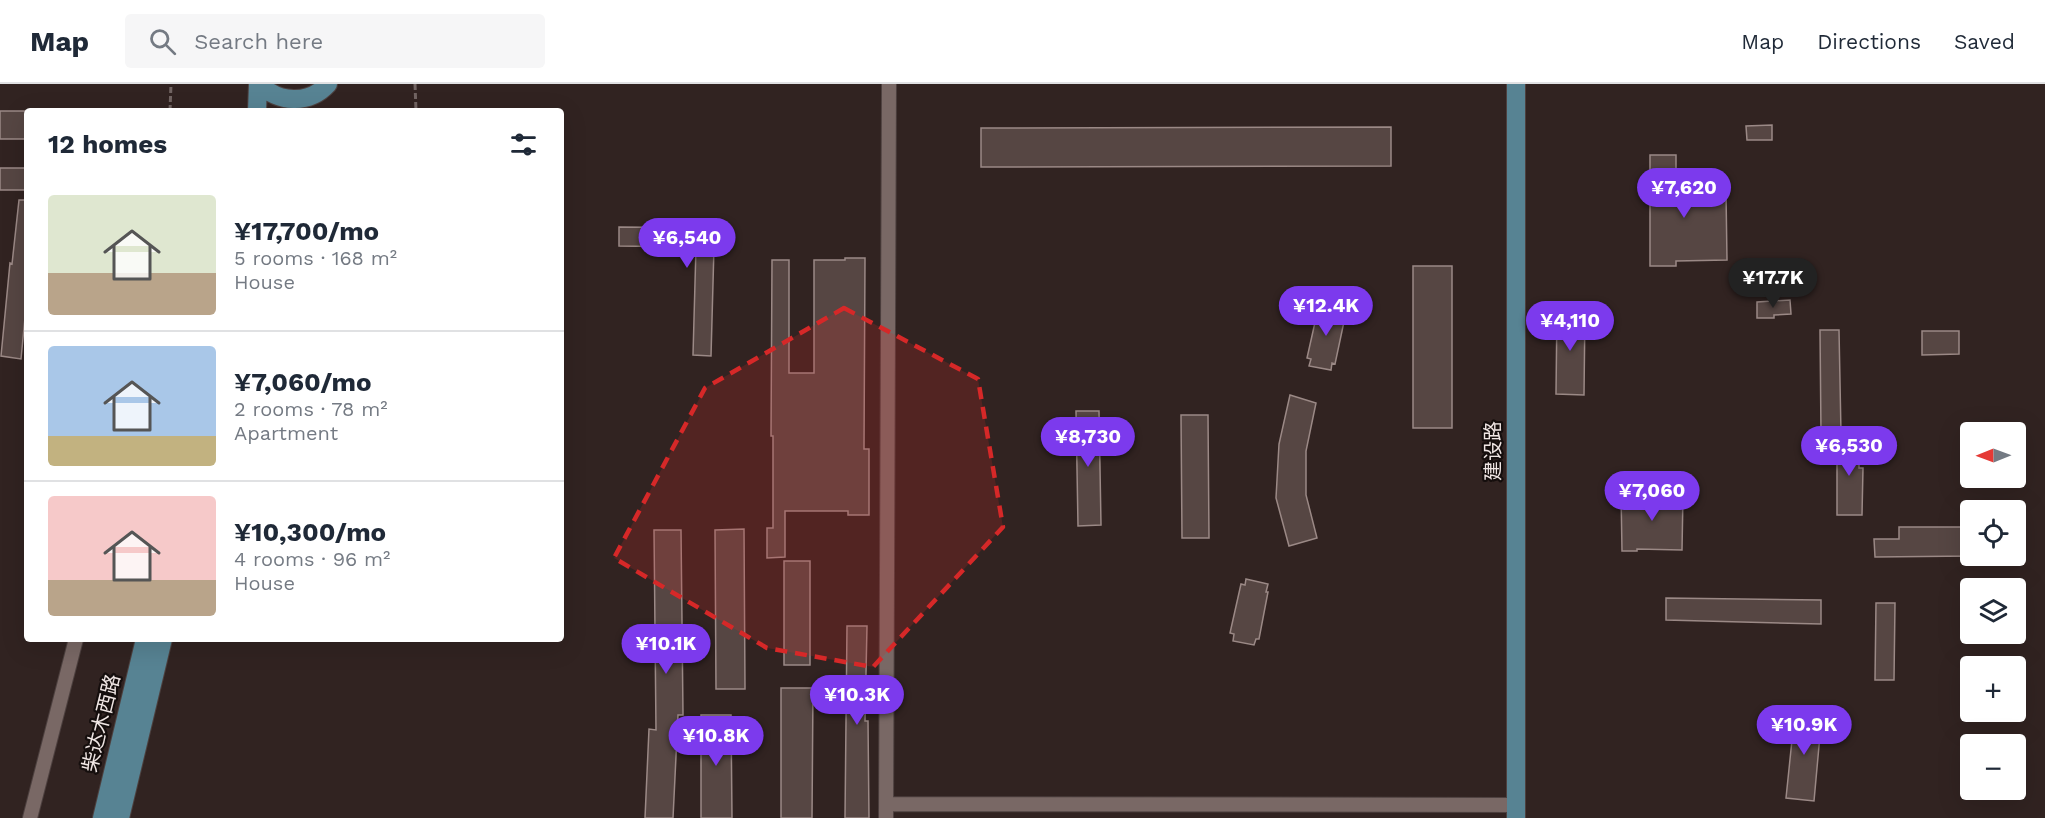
<!DOCTYPE html>
<meta charset="utf-8">
<style>
:root{--surface:#fff;--page:#f6f6f7;--text:#1f2937;--muted:#747a83;--line:#e0e1e3;--accent:#7c3aed}
body{margin:0;font-family:"Work Sans","Noto Sans SC",sans-serif;background:var(--page);color:var(--text);height:100vh;display:flex;flex-direction:column;font-size:22px;white-space:nowrap}
*{box-sizing:border-box;margin:0}
p{font-size:20px;color:var(--muted)}
.icon{flex:none;width:33px;height:33px;fill:none;stroke:currentColor;stroke-width:2;stroke-linecap:round;stroke-linejoin:round}
.map{position:relative;flex:1;overflow:hidden}
.panel{position:absolute;left:24px;top:24px;width:540px;height:534px;display:flex;flex-direction:column;background:var(--surface);border-radius:6px;box-shadow:0 6px 24px #0002}
.panel>*{flex:none}
.needle{width:39px;rotate:269deg}
.buttons{position:absolute;left:1960px;top:338px;display:grid;gap:12px}
.buttons a{display:grid;place-items:center;width:66px;height:66px;border-radius:6px;background:var(--surface);box-shadow:0 6px 24px #0002;font-size:30px}
.price{position:absolute;translate:-50% -51px;padding:0 14px;border-radius:21px;background:var(--accent);color:#fff;font-size:20px;line-height:39px;filter:drop-shadow(0 2px 3px #0008)}
.price::after{content:'';position:absolute;left:50%;top:36px;width:18px;height:14px;margin-left:-9px;background:inherit;clip-path:polygon(0 0,100% 0,50% 100%)}
.price.selected{background:#222;color:#fff}
ul{padding:0;list-style:none}
li{display:flex;align-items:center;gap:18px;height:150px;padding:0 24px}
li+li{border-top:2px solid var(--line)}
li span{display:grid;place-items:center;flex:none;width:168px;height:120px;border-radius:6px;color:#555}
li>.icon{margin-inline-start:auto}
span .icon{width:72px;height:72px;fill:#fffc;stroke-width:1}
li b{font-size:26px}
h2{display:flex;justify-content:space-between;align-items:center;height:72px;padding:0 24px;font-size:26px}
header{display:flex;align-items:center;gap:36px;box-sizing:border-box;height:84px;padding:0 30px;background:var(--surface);border-bottom:2px solid var(--line)}
header strong{font-size:28px}
nav{display:flex;gap:33px;margin-inline-start:auto;font-size:21px}
.search{width:420px;height:54px;background:var(--page);display:flex;align-items:center;gap:15px;box-sizing:border-box;padding:0 21px;border-radius:6px;color:var(--muted);font-size:22px}
.map>svg:first-child{display:block}
.building{fill:#564643;stroke:#9b8986;stroke-width:1.5}
.lines{fill:none;stroke-linecap:round;stroke-linejoin:round}
.street-casing{stroke:#4d403f;stroke-width:16}
.secondary-casing{stroke:#4d403f;stroke-width:20}
.path{stroke:#716462;stroke-width:3;stroke-dasharray:6 3;stroke-linecap:butt}
.street{stroke:#796865;stroke-width:14}
.secondary{stroke:#578393;stroke-width:18}
.marked{fill:#d62828;fill-opacity:0.2;stroke:#d62828;stroke-width:4.5;stroke-dasharray:12 8;stroke-linejoin:round}
.labels{text-anchor:middle;stroke-width:4.5;stroke-linejoin:round;paint-order:stroke}
.street-label{font-size:20px;fill:#f0e6e4;stroke:#150e0d}
</style>
<header>
<strong>Map</strong>
<div class="search"><svg class="icon" aria-label="search" viewBox="0 0 24 24"><circle cx="10" cy="10" r="6"/><path d="M15 15l6 6"/></svg>Search here</div>
<nav><a>Map</a><a>Directions</a><a>Saved</a></nav>
</header>
<div class="map">
<svg width="2045" height="734" viewBox="0 0 2045 734">
<rect width="100%" height="100%" fill="#312321"/>
<path class="building" d="M0 27H27V55H0Z
M1772 41V56H1747L1746 42Z
M1391 43V82L981 83V44Z
M1650 71H1676V110L1726 109 1727 176 1676 177V182H1650Z
M0 84H27V106H0Z
M19 116H27V213L21 275 1 272 10 179 12 180Z
M619 143 723 144V163H714L711 272 693 271 696 163 619 162Z
M845 174H865L864 365H869V431H848V427H785V473L767 474V444H773V352H771L772 176H789V289H814V176H845Z
M1413 182H1452V344H1413Z
M1790 216 1791 230 1774 231V234H1757V218Z
M1323 220 1344 225 1343 233H1345L1335 280 1332 279 1331 286 1309 282 1311 275 1307 274 1318 225 1322 226Z
M1557 224 1585 225 1584 311 1556 310Z
M1820 246H1839L1841 349H1821Z
M1922 247H1959V270L1922 271Z
M1290 311 1316 319 1306 367V411L1317 454 1289 462 1276 414 1279 360Z
M1076 327H1099L1101 441 1078 442Z
M1181 331H1208L1209 454H1182Z
M1837 352H1859V384H1863L1862 431H1837Z
M1621 409 1683 411 1682 466 1637 465V467H1622Z
M1899 443H1971V472L1875 473 1874 455H1899Z
M744 445 745 605H716L715 446Z
M654 446H681L683 631H678L673 734H645L649 645 656 646Z
M784 477H810V581H784Z
M1246 495 1268 500 1266 508H1268L1259 555H1256L1254 561 1233 557 1234 550 1230 549 1241 500 1245 501Z
M1666 514 1821 516V540L1666 536Z
M1876 519H1895L1894 596H1875Z
M847 542H867L865 637H868L869 734H845Z
M781 604H813L812 734H781Z
M1795 627 1822 629 1814 717 1786 714Z
M701 631H731L732 734H701Z"/>
<g class="lines">
<defs>
<path id="street" d="M886 720 1516 721
M30 734 76 555
M886 734 889 0"/>
<path id="secondary" d="M260 0C278 19 309 21 328 0
M257 27 258 0
M102 734 145 555
M120 734 163 555
M1516 734V0"/>
</defs>
<use href="#street" class="street-casing"/>
<use href="#secondary" class="secondary-casing"/>
<path class="path" d="M415 0 416 27
M170 27 171 0"/>
<use href="#street" class="street"/>
<use href="#secondary" class="secondary"/>
</g>
<path class="marked" d="M844 224 978 295 1003 443 873 583 767 564 614 474 705 304Z"/>
<g class="labels">
<g class="street-label">
<text transform="translate(1493 367) rotate(-90)" y="7">建设路</text>
<text transform="translate(101 639) rotate(-76)" y="7">柴达木西路</text>
</g>
</g>
</svg>
<div class="buttons">
<a><svg class="needle" viewBox="-14 -14 28 28"><path d="M0-13l5 13h-10z" fill="#e53935"/><path d="M0 13l5-13h-10z" fill="#747a83"/></svg></a>
<a><svg class="icon" aria-label="locate" viewBox="0 0 24 24"><circle cx="12" cy="12" r="6"/><path d="M12 2v4M12 18v4M2 12h4M18 12h4"/></svg></a>
<a><svg class="icon" aria-label="layers" viewBox="0 0 24 24"><path d="M12 4l9 5-9 5-9-5zM3 14l9 5 9-5"/></svg></a>
<a>+</a>
<a>−</a>
</div>
<b class="price" style="left:1684px;top:135px">¥7,620</b>
<b class="price" style="left:687px;top:185px">¥6,540</b>
<b class="price selected" style="left:1773px;top:225px">¥17.7K</b>
<b class="price" style="left:1326px;top:253px">¥12.4K</b>
<b class="price" style="left:1570px;top:268px">¥4,110</b>
<b class="price" style="left:1088px;top:384px">¥8,730</b>
<b class="price" style="left:1849px;top:393px">¥6,530</b>
<b class="price" style="left:1652px;top:438px">¥7,060</b>
<b class="price" style="left:666px;top:591px">¥10.1K</b>
<b class="price" style="left:857px;top:642px">¥10.3K</b>
<b class="price" style="left:1804px;top:672px">¥10.9K</b>
<b class="price" style="left:716px;top:683px">¥10.8K</b>
<section class="panel">
<h2>12 homes<svg class="icon" aria-label="filters" viewBox="0 0 24 24"><path d="M4 7h16M4 17h16"/><circle cx="9" cy="7" r="2"/><circle cx="15" cy="17" r="2"/></svg></h2>
<ul>
<li><span style="background:linear-gradient(#dfe7d0 65%,#b9a48a 0)"><svg class="icon" aria-label="home" viewBox="0 0 24 24"><path d="M3 11l9-7 9 7M6 9v11h12V9"/></svg></span><div><b>¥17,700/mo</b><p>5 rooms · 168 m²</p><p>House</p></div></li>
<li><span style="background:linear-gradient(#a9c7e8 75%,#c2b280 0)"><svg class="icon" aria-label="home" viewBox="0 0 24 24"><path d="M3 11l9-7 9 7M6 9v11h12V9"/></svg></span><div><b>¥7,060/mo</b><p>2 rooms · 78 m²</p><p>Apartment</p></div></li>
<li><span style="background:linear-gradient(#f6c9c9 70%,#b9a48a 0)"><svg class="icon" aria-label="home" viewBox="0 0 24 24"><path d="M3 11l9-7 9 7M6 9v11h12V9"/></svg></span><div><b>¥10,300/mo</b><p>4 rooms · 96 m²</p><p>House</p></div></li>
</ul>
</section>
</div>
